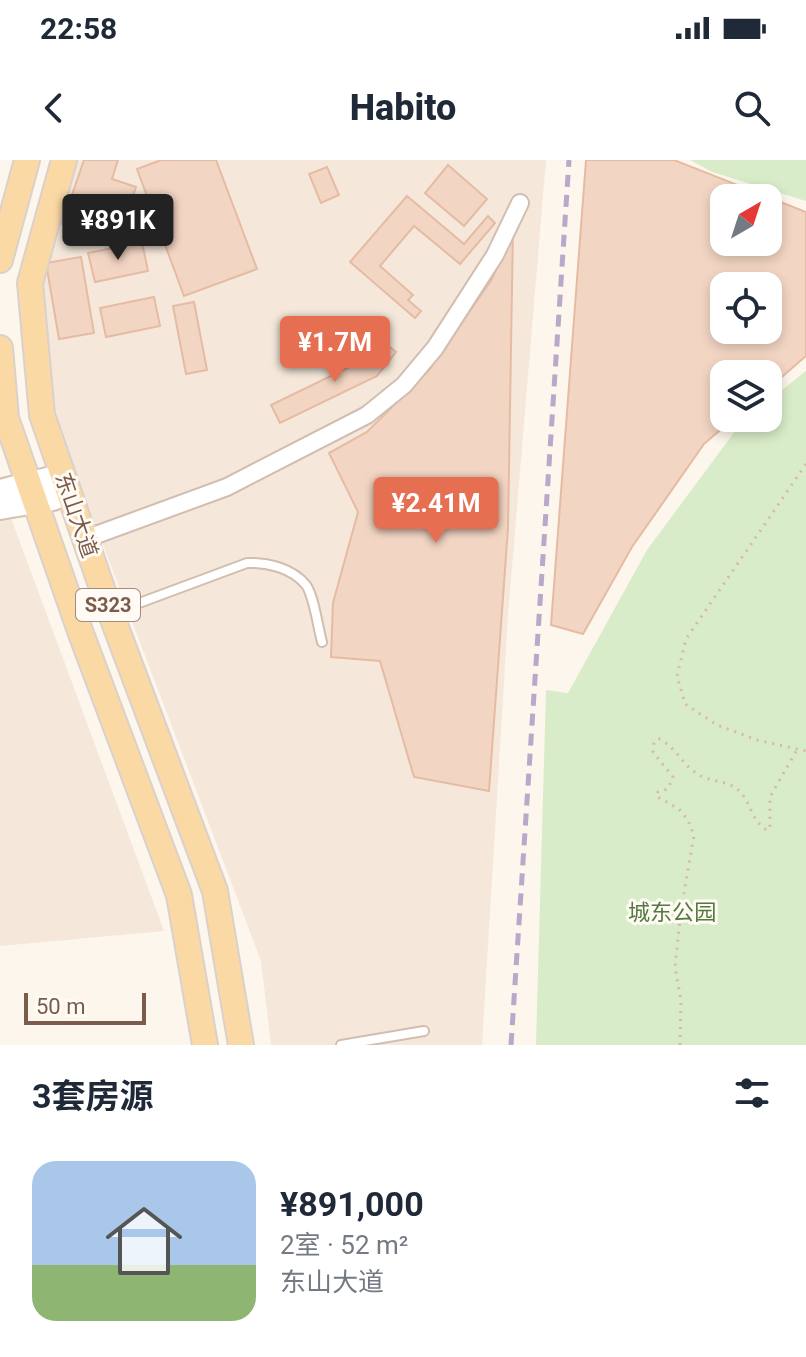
<!DOCTYPE html>
<html lang="zh">
<meta charset="utf-8">
<style>
:root{--surface:#fff;--page:#f6f6f7;--text:#1f2937;--muted:#747a83;--accent:#e76f51}
body{margin:0;font-family:Roboto,"Noto Sans SC",sans-serif;background:var(--page);color:var(--text);height:100vh;display:flex;flex-direction:column;font-size:30px;white-space:nowrap}
*{box-sizing:border-box;margin:0}
p{font-size:26px;color:var(--muted)}
.icon{flex:none;width:44px;height:44px;fill:none;stroke:currentColor;stroke-width:2;stroke-linecap:round;stroke-linejoin:round}
.map{position:relative;height:885px;overflow:hidden}
.side{display:flex;flex-direction:column;background:var(--surface);flex:1}
.side>*{flex:none}
.needle{width:52px;rotate:39deg}
.tools{position:absolute;left:710px;top:24px;display:grid;gap:16px}
.tools a{display:grid;place-items:center;width:72px;height:72px;border-radius:16px;background:var(--surface);box-shadow:0 4px 12px #0003;font-size:40px}
.scale{position:absolute;left:24px;bottom:20px;width:122px;box-sizing:border-box;padding-left:8px;border:4px solid #7a5c4d;border-top:0;font-size:22px;line-height:28px;white-space:nowrap;color:#7a5c4d;-webkit-text-stroke:6px #fffaf3;paint-order:stroke}
.price{position:absolute;translate:-50% -68px;padding:0 18px;border-radius:8px;background:var(--accent);color:#fff;font-size:26px;line-height:52px;filter:drop-shadow(0 2px 4px #0008)}
.price::after{content:'';position:absolute;left:50%;top:48px;width:24px;height:18px;margin-left:-12px;background:inherit;clip-path:polygon(0 0,100% 0,50% 100%)}
.price.on{background:#222;color:#fff}
ul{padding:0;list-style:none}
li{display:flex;align-items:center;gap:24px;height:200px;padding:0 32px}
li span{display:grid;place-items:center;flex:none;width:224px;height:160px;border-radius:24px;color:#555}
li>.icon{margin-inline-start:auto}
span .icon{width:96px;height:96px;fill:#fffc;stroke-width:1}
li b{font-size:34px}
h2{display:flex;justify-content:space-between;align-items:center;height:96px;padding:0 32px;font-size:34px}
.status{display:flex;justify-content:space-between;align-items:center;height:56px;padding:0 40px;background:var(--surface);direction:ltr}
.status svg{height:22px;fill:currentColor}
header{display:flex;justify-content:space-between;align-items:center;height:104px;padding:0 32px;background:var(--surface);font-size:36px;font-weight:800}
.map>svg:first-child{display:block}
.residential{fill:#f5e8da}
.green{fill:#d8ecc9}
.building{fill:#f3d5c3;stroke:#e6bba3;stroke-width:2;fill-rule:evenodd}
.lines{fill:none;stroke-linecap:round;stroke-linejoin:round}
.service-casing{stroke:#d1beb0;stroke-width:12}
.minor-casing{stroke:#d1beb0;stroke-width:20}
.secondary-casing{stroke:#d6c0b0;stroke-width:26}
.primary-casing{stroke:#dad1cd;stroke-width:28}
.path{stroke:#d9b8a5;stroke-width:3;stroke-dasharray:2 6;stroke-linecap:butt}
.service{stroke:#fff;stroke-width:8}
.minor{stroke:#fff;stroke-width:16}
.secondary{stroke:#fff;stroke-width:22}
.primary{stroke:#fbd9a5;stroke-width:24}
.rail{stroke:#b9a8c9;stroke-width:5;stroke-dasharray:12 8;stroke-linecap:butt}
.labels{text-anchor:middle;stroke-width:6;stroke-linejoin:round;paint-order:stroke}
.shield{fill:#fffaf3;stroke:#a28b7f;stroke-width:2}
.shield-label{font-size:20px;font-weight:bold;fill:#7a5c4d}
.street-label{font-size:22px;fill:#7a5c4d;stroke:#fffaf3}
.park-label{font-size:22px;fill:#537a41;stroke:#fffaf3}
</style>
<div class="status"><b>22:58</b><svg viewBox="0 0 49 12"><path d="M0 12V9h3v3zM5 12V6h3v6zM10 12V3h3v9zM15 12V0h3v12zM26 1h20v11H26zM47 4h2v5h-2z"/></svg></div>
<header><svg class="icon" aria-label="back" viewBox="0 0 24 24"><path d="M15 5l-7 7 7 7"/></svg>Habito<svg class="icon" aria-label="search" viewBox="0 0 24 24"><circle cx="10" cy="10" r="6"/><path d="M15 15l6 6"/></svg></header>
<div class="map">
<svg width="806" height="885" viewBox="0 0 806 885">
<rect width="100%" height="100%" fill="#fdf6ec"/>
<path class="residential" d="M69 0H546L508 455 482 885H271L261 801 51 248 36 115Z
M11 358 164 771 0 786V360Z"/>
<path class="green" d="M690 0H806V41L712 12Z
M806 211V885H536L546 530 568 533 647 390 744 259 768 258V241Z"/>
<path class="building" d="M84 0H118L112 19 136 27 122 67 88 56 82 71 62 64Z
M161 0H216L257 109 184 136 137 9Z
M586 0H674L806 52V196L768 229V214H724V258H734L704 284 632 387 583 474 551 465ZM724 38H768V82H724ZM724 126H768V170H724Z
M448 5 487 39 464 66 425 33Z
M327 7 339 35 321 43 309 14Z
M407 36 464 84 488 56 495 63 460 104 414 66 380 106 413 135 408 140 421 151 415 158 350 102Z
M513 68 508 368 489 631 414 617 380 501 331 497 333 443 358 352 329 293 367 272 429 210 492 119Z
M142 82 148 111 95 122 88 93Z
M81 97 94 173 59 179 46 103Z
M154 137 160 166 106 177 100 148Z
M194 142 207 210 186 214 173 146Z
M380 179 396 192 377 216 280 263 271 245 362 201Z"/>
<g class="lines">
<defs>
<path id="service" d="M115 452 247 403C267 402 292 408 306 425 314 436 318 468 322 482
M341 885 424 871"/>
<path id="minor" d="M85 379 227 327 367 255 404 225 435 188 495 95 520 43"/>
<path id="secondary" d="M0 331 63 315
M0 348 53 339 69 331"/>
<path id="primary" d="M64 0 30 123 42 255 111 454 215 731 241 885
M0 100 27 0
M0 188 6 258 80 471 179 735 205 885"/>
</defs>
<use href="#service" class="service-casing"/>
<use href="#minor" class="minor-casing"/>
<use href="#secondary" class="secondary-casing"/>
<use href="#primary" class="primary-casing"/>
<path class="path" d="M806 304 686 479 677 516 685 544 717 565 757 580 806 591
M680 885 681 840 675 808 681 749 694 676 688 660 679 649 656 636 658 632 668 629 673 617 653 592 654 582 659 579C675 586 682 604 696 613 708 622 726 620 737 629 751 640 751 662 767 670L770 668V637L798 588"/>
<use href="#service" class="service"/>
<use href="#minor" class="minor"/>
<use href="#secondary" class="secondary"/>
<use href="#primary" class="primary"/>
<path class="rail" d="M511 885 569 0"/>
</g>
<g class="labels">
<rect class="shield" x="76" y="429" width="64" height="32" rx="6"/>
<g class="shield-label">
<text x="108" y="452">S323</text>
</g>
<g class="street-label">
<text transform="translate(77 355) rotate(71)" y="8">东山大道</text>
</g>
<g class="park-label">
<text x="672" y="760">城东公园</text>
</g>
</g>
</svg>
<div class="tools">
<a><svg class="needle" viewBox="-14 -14 28 28"><path d="M0-13l5 13h-10z" fill="#e53935"/><path d="M0 13l5-13h-10z" fill="#747a83"/></svg></a>
<a><svg class="icon" aria-label="locate" viewBox="0 0 24 24"><circle cx="12" cy="12" r="6"/><path d="M12 2v4M12 18v4M2 12h4M18 12h4"/></svg></a>
<a><svg class="icon" aria-label="layers" viewBox="0 0 24 24"><path d="M12 4l9 5-9 5-9-5zM3 14l9 5 9-5"/></svg></a>
</div>
<div class="scale">50 m</div>
<b class="price on" style="left:118px;top:102px">¥891K</b>
<b class="price" style="left:335px;top:224px">¥1.7M</b>
<b class="price" style="left:436px;top:385px">¥2.41M</b>
</div>
<section class="side">
<h2>3套房源<svg class="icon" aria-label="filters" viewBox="0 0 24 24"><path d="M4 7h16M4 17h16"/><circle cx="9" cy="7" r="2"/><circle cx="15" cy="17" r="2"/></svg></h2>
<ul>
<li><span style="background:linear-gradient(#a9c7e8 65%,#8fb573 0)"><svg class="icon" aria-label="home" viewBox="0 0 24 24"><path d="M3 11l9-7 9 7M6 9v11h12V9"/></svg></span><div><b>¥891,000</b><p>2室 · 52 m²</p><p>东山大道</p></div></li>
</ul>
</section>
